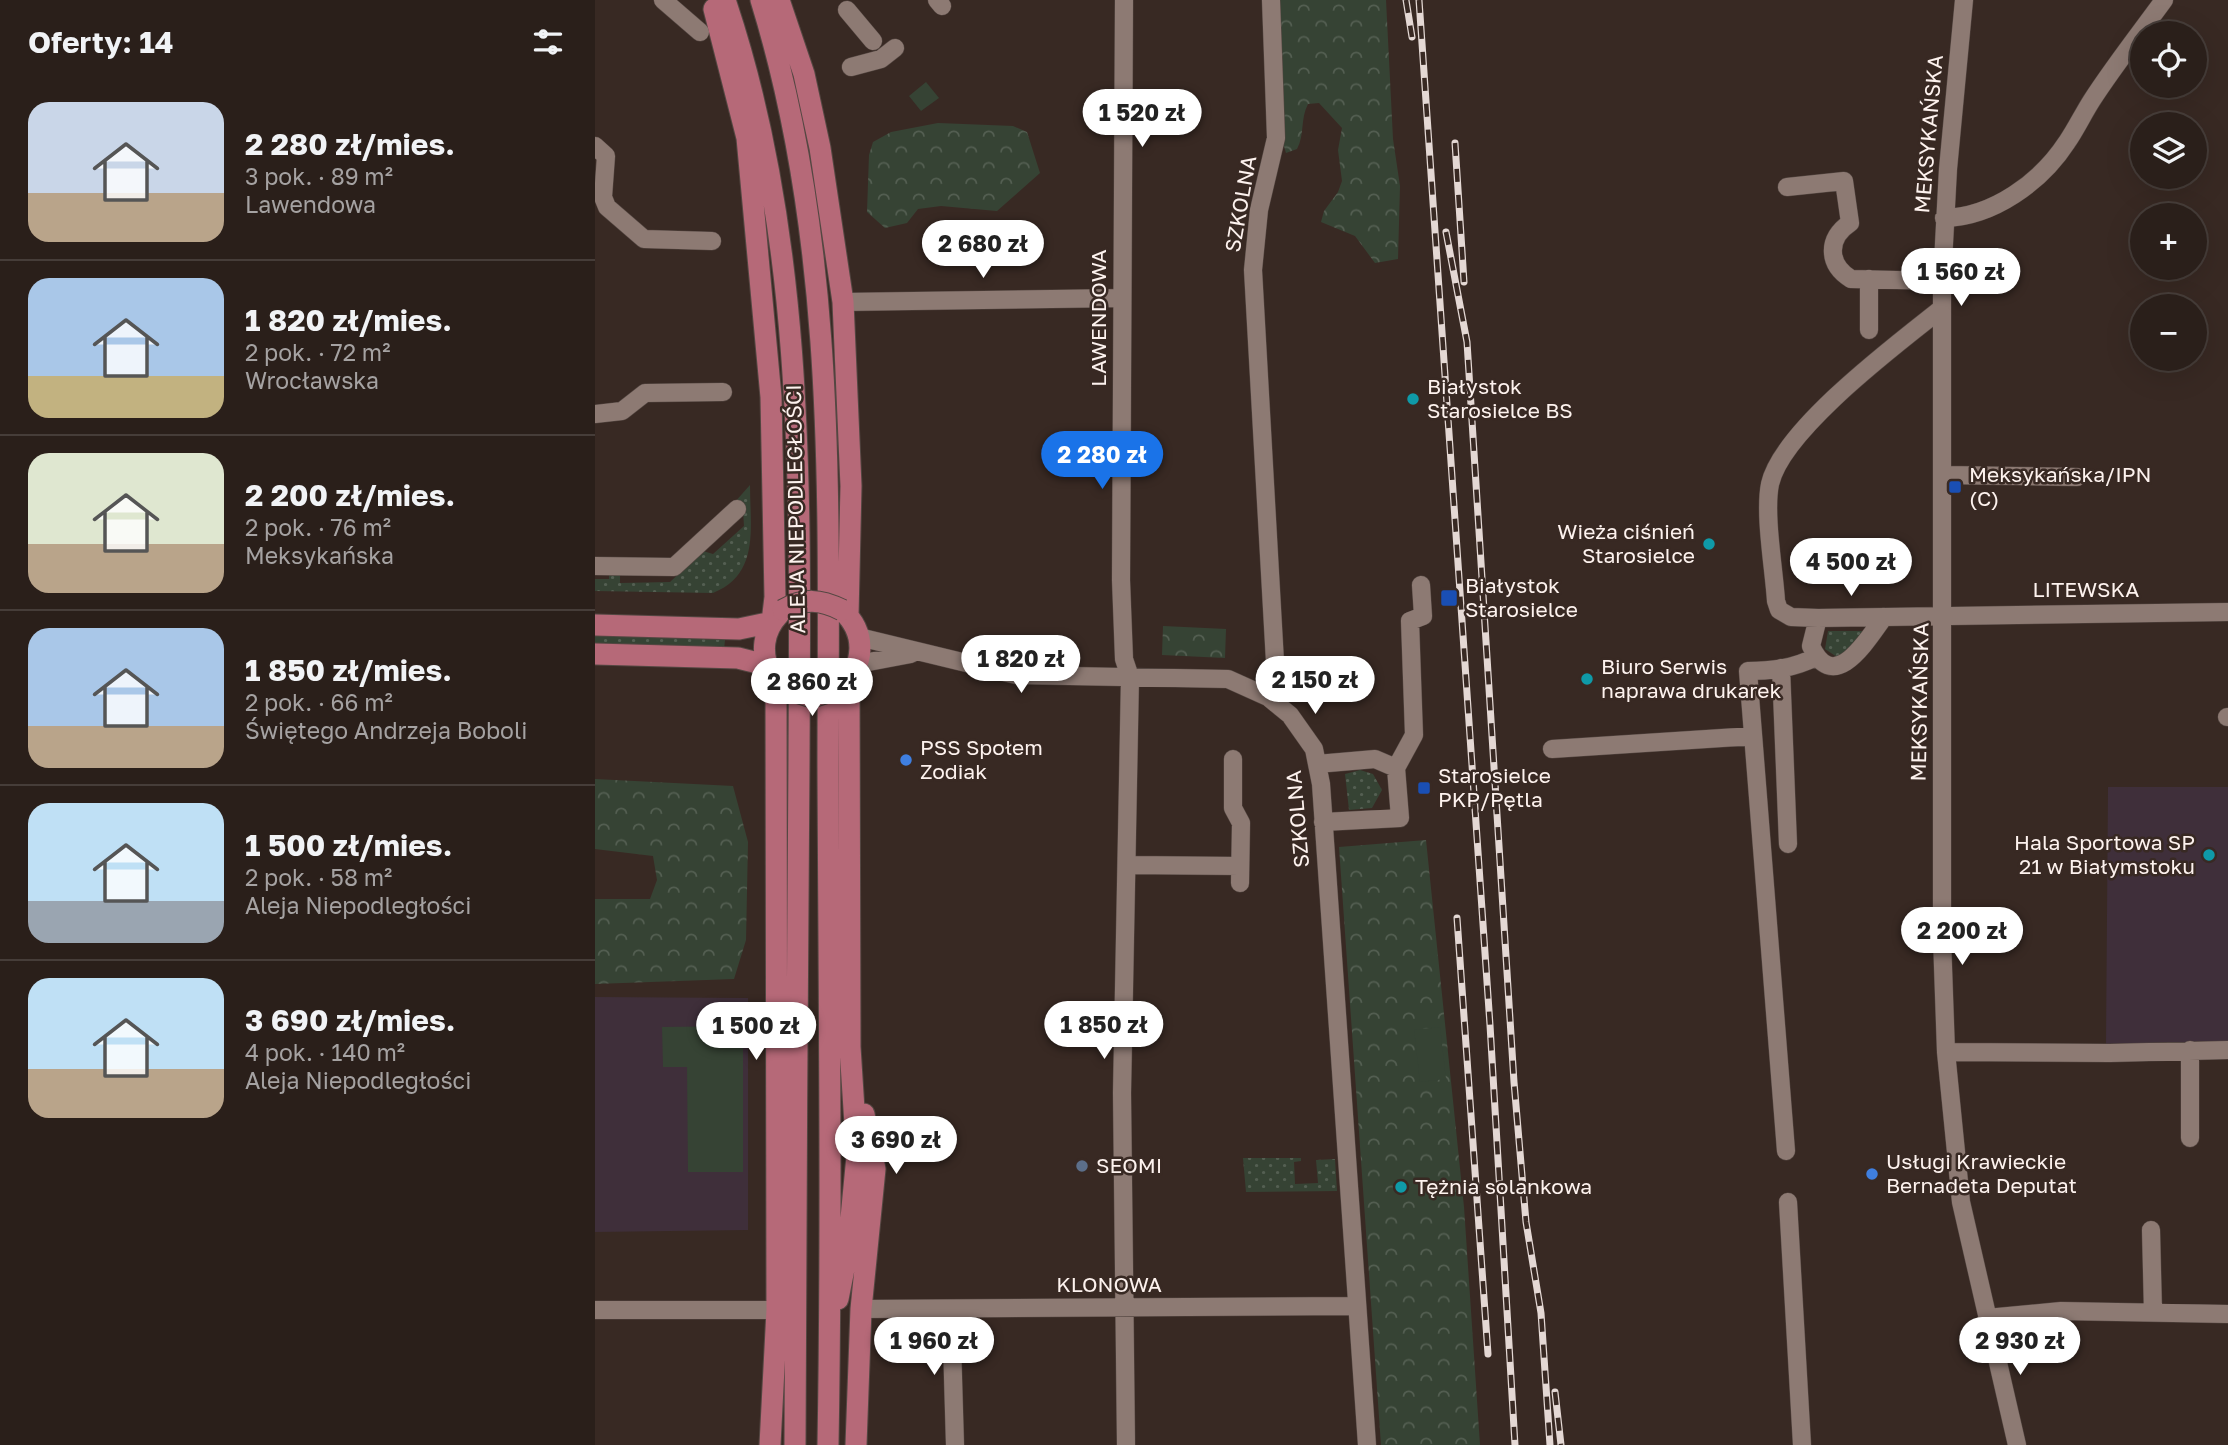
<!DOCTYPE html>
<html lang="pl">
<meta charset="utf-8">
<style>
:root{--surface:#2a1f1a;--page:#322723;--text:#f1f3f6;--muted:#a5a2a2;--line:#463d39;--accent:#1a73e8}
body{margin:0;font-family:"Golos Text",sans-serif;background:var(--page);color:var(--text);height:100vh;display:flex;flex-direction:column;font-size:26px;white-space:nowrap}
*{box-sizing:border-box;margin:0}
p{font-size:23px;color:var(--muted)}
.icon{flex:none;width:38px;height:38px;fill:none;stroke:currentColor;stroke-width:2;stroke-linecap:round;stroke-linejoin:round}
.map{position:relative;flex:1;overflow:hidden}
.details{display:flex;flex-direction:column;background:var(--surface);width:595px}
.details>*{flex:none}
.tools{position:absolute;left:1535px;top:21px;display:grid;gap:14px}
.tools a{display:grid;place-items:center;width:77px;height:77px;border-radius:50%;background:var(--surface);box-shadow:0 7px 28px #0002,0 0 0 2px var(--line);font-size:35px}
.price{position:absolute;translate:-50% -60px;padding:0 16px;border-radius:24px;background:#fff;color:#222;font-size:23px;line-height:46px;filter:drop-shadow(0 2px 4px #0008)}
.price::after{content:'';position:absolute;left:50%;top:42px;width:21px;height:16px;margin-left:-10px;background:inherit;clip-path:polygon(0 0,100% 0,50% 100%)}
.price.current{background:var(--accent);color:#fff}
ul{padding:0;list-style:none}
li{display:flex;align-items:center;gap:21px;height:175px;padding:0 28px}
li+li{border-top:2px solid var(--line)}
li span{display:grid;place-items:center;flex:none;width:196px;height:140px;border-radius:21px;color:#555}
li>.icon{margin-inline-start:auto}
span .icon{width:84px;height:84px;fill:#fffc;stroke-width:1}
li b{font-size:30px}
h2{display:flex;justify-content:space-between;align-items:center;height:84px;padding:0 28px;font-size:30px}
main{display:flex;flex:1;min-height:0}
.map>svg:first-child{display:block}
.education{fill:#3f2f3a}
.grass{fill:url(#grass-dots)}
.forest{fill:url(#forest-crowns)}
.garden{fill:#364334}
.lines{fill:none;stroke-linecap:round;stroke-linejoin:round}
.minor-casing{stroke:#544742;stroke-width:19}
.major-casing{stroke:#544742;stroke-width:23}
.minor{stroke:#8d7a73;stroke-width:18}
.major{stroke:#b66978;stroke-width:21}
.rail-casing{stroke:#e4d8d4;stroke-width:7}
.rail{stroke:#382923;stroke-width:4.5;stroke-dasharray:13;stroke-linecap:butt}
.major-bridge-casing{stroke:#544742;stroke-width:23;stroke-linecap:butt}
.major-bridge{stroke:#b66978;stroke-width:21}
.culture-dot{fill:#0f9aa8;stroke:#382923;stroke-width:2.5}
.transit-dot{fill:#1a4fb4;stroke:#382923;stroke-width:2.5}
.shop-dot{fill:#3f7fe0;stroke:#382923;stroke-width:2.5}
.service-dot{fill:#5c6f8a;stroke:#382923;stroke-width:2.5}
.labels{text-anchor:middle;stroke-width:5;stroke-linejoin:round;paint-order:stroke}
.street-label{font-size:21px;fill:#fdf2ee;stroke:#382923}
.poi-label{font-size:21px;fill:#fdf2ee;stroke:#382923;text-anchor:start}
</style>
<main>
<section class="details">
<h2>Oferty: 14<svg class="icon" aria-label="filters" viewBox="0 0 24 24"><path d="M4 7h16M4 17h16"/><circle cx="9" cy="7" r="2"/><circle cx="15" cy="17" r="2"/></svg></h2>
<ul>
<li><span style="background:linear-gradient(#c9d6e8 65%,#b9a48a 0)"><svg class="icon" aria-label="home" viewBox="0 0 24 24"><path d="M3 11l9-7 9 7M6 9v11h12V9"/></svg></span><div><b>2 280 zł/mies.</b><p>3 pok. · 89 m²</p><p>Lawendowa</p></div></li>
<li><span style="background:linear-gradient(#a9c7e8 70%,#c2b280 0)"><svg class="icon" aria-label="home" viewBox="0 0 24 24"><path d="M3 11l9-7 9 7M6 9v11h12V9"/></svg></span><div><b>1 820 zł/mies.</b><p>2 pok. · 72 m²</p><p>Wrocławska</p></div></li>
<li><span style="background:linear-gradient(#dfe7d0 65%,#b9a48a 0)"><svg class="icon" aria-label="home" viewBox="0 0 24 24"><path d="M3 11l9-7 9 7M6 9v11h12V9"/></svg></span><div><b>2 200 zł/mies.</b><p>2 pok. · 76 m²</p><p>Meksykańska</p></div></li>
<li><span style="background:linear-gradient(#a9c7e8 70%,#b9a48a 0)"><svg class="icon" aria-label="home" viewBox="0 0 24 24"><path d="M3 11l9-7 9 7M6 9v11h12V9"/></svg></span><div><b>1 850 zł/mies.</b><p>2 pok. · 66 m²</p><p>Świętego Andrzeja Boboli</p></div></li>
<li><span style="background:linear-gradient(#bfe0f5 70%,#9aa5b1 0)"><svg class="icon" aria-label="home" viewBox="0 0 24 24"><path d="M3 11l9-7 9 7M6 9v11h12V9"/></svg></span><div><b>1 500 zł/mies.</b><p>2 pok. · 58 m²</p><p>Aleja Niepodległości</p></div></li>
<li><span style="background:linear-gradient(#bfe0f5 65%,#b9a48a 0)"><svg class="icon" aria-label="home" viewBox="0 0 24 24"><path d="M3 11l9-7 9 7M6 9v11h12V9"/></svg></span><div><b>3 690 zł/mies.</b><p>4 pok. · 140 m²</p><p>Aleja Niepodległości</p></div></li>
</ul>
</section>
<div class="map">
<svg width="1633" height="1445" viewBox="0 0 1633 1445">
<defs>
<pattern id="grass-dots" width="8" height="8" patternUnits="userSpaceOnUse" patternTransform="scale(1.75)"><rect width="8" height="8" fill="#364334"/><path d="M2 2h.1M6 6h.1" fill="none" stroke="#545f52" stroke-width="1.8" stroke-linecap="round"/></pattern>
<pattern id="forest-crowns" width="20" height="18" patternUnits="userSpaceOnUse" patternTransform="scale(1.75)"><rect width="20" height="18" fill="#364334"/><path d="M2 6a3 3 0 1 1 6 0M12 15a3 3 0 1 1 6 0" fill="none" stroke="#545f52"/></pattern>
</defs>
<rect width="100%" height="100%" fill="#382923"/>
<path class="education" d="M1513 787H1633V1041L1511 1044Z
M0 997 153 998V1230L0 1232Z"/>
<path class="grass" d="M155 485C155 528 165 574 118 593L0 591V579H14V568L25 569V583L75 582 108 551 118 554 149 526 148 510 139 503Z
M1233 631H1272L1257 650 1242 657 1230 649Z
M0 635 130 640 129 649 0 645Z
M765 770 778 774 787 790 777 808 754 810 750 774Z
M648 1158H706V1161L699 1162 700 1184 723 1183 721 1160 740 1159 742 1191 651 1192Z"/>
<path class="forest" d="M684 0H791L798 139 805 186 803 259 780 263 760 236 726 222 729 211 743 192 747 181 743 150 747 128 724 103 713 104C705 119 710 134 702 149L691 153 685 133Z
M343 123 418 126 432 132 445 173 402 211 346 206 323 209 312 223 290 228 272 212 274 155 278 142 296 132Z
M568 626 631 629 630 658 567 655Z
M0 779 138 786 153 842 151 940 139 979 0 984V899H55L62 880 58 856 0 849Z
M831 840 869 1207 885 1445H786L744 847Z"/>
<path class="garden" d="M331 82 344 98 326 111 314 96Z
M148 1026V1172H93L92 1067H68L67 1027Z
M845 1027 851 1079 825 1082 819 1030Z"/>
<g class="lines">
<defs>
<path id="minor" d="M68 0 105 32
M342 0 347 6
M529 0 526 580 529 659 535 677 527 1093 531 1445
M1369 0 1353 169 1347 281V938L1351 1052 1366 1202 1422 1445
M252 10 278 41
M256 67 286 59 300 48
M0 146 11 156 8 197 12 207 49 239 117 241
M1192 187 1249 181 1255 223C1232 238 1232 264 1256 279L1347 281
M1349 218C1398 217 1446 182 1472 142 1481 129 1488 114 1497 100 1519 66 1545 33 1569 0
M248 302 527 298
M1346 309C1302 344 1187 430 1175 484 1169 514 1179 569 1181 601L1184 610 1196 617 1223 618 1633 612
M1274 330V279
M0 414 27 411 50 393 128 392
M1348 475 1482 477
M0 566 79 567 142 509
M1223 618 1216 646C1239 696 1272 640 1289 617
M264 637 421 675 633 679 673 697 695 715 719 749 726 784 772 1445
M263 664 316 654
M1186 668 1193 844
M673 697 680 662 658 270 664 210 681 138 676 0
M1632 717H1633
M957 749 1158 736
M638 759V808L646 823 645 883
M722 764 780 759 801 768 805 818 728 822
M801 768 819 735 815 621 828 616 826 585
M532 865 645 866
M1595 1050V1138
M1351 1052 1515 1053 1633 1050
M1191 1151 1153 671C1178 671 1199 668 1221 657
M1193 1202 1207 1445
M1556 1230 1558 1312
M266 1309 761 1306
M356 1309 360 1445
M0 1310H182
M1392 1318 1466 1311 1633 1314"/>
<path id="major" d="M130 0C212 243 205 505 204 759 203 988 200 1216 200 1445
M166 0C243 249 233 509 233 767 234 993 237 1219 233 1445
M184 0 209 74 225 148 248 302 256 486 253 616
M119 9 152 138 176 397 180 597 177 622
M0 625 144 629 177 622
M0 654 143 658 171 665
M176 674C165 653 168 631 184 614
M246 688C270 665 272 633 247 610
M243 1299 253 1249 262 1156 255 1047 254 680
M175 1445 182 1310 181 681
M261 1445 266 1309 280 1169 269 1114"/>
</defs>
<use href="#minor" class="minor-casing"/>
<use href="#major" class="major-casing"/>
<use href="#minor" class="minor"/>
<use href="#major" class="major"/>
<defs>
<path id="rail" d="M811 0 817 37
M824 0 895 1025 920 1445
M860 143 869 282
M851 232 872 342 919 1082 931 1222 946 1313 955 1445
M862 918 893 1354
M960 1392 966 1445"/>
</defs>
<use href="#rail" class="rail-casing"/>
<use href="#rail" class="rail"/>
<defs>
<path id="major-bridge" d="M188 610C209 598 225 599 247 610
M189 688 217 697 246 688"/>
</defs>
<use href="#major-bridge" class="major-bridge-casing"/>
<use href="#major-bridge" class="major-bridge"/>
</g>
<g class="culture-dot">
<circle cx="818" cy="399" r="7"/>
<circle cx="1114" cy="544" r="7"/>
<circle cx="992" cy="679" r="7"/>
<circle cx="1614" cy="855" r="7"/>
<circle cx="806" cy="1187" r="7"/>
</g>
<g class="transit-dot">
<rect x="1353" y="480" width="14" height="14" rx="3.5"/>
<rect x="845" y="589" width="18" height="18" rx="3.5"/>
<rect x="822" y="781" width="14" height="14" rx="3.5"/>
</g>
<g class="shop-dot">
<circle cx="311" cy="760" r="7"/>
<circle cx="1277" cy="1174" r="7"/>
</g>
<circle class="service-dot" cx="487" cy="1166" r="7"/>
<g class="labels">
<g class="street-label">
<text transform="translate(1334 134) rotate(-85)" y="7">MEKSYKAŃSKA</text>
<text transform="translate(646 204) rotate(-80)" y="7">SZKOLNA</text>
<text transform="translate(504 318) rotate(-90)" y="7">LAWENDOWA</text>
<text transform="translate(201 509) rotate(-91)" y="7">ALEJA NIEPODLEGŁOŚCI</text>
<text x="1491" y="597">LITEWSKA</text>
<text transform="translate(1325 702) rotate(-89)" y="7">MEKSYKAŃSKA</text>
<text transform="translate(703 819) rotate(-95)" y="7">SZKOLNA</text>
<text x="514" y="1292">KLONOWA</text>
</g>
<g class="poi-label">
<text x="832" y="394">Białystok<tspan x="832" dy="24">Starosielce BS</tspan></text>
<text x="1374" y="482">Meksykańska/IPN<tspan x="1374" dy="24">(C)</tspan></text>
<text x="1100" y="539" text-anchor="end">Wieża ciśnień<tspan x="1100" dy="24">Starosielce</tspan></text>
<text x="870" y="593">Białystok<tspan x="870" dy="24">Starosielce</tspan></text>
<text x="1006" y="674">Biuro Serwis<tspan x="1006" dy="24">naprawa drukarek</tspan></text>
<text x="325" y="755">PSS Społem<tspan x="325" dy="24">Zodiak</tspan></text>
<text x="843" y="783">Starosielce<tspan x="843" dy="24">PKP/Pętla</tspan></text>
<text x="1600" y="850" text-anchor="end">Hala Sportowa SP<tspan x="1600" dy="24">21 w Białymstoku</tspan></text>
<text x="1291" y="1169">Usługi Krawieckie<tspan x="1291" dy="24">Bernadeta Deputat</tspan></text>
<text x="501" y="1173">SEOMI</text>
<text x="820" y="1194">Tężnia solankowa</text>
</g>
</g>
</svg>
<div class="tools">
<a><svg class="icon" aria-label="locate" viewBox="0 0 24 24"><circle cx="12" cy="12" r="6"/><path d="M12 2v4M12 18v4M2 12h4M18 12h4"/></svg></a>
<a><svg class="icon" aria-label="layers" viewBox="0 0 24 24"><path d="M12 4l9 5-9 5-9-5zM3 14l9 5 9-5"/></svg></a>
<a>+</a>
<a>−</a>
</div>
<b class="price" style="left:547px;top:149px">1 520 zł</b>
<b class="price" style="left:388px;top:280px">2 680 zł</b>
<b class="price" style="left:1366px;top:308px">1 560 zł</b>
<b class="price current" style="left:507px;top:491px">2 280 zł</b>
<b class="price" style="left:1256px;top:598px">4 500 zł</b>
<b class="price" style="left:426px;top:695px">1 820 zł</b>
<b class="price" style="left:720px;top:716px">2 150 zł</b>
<b class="price" style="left:217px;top:718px">2 860 zł</b>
<b class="price" style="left:1367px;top:967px">2 200 zł</b>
<b class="price" style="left:509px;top:1061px">1 850 zł</b>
<b class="price" style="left:161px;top:1062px">1 500 zł</b>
<b class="price" style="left:301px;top:1176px">3 690 zł</b>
<b class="price" style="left:339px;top:1377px">1 960 zł</b>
<b class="price" style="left:1425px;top:1377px">2 930 zł</b>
</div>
</main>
